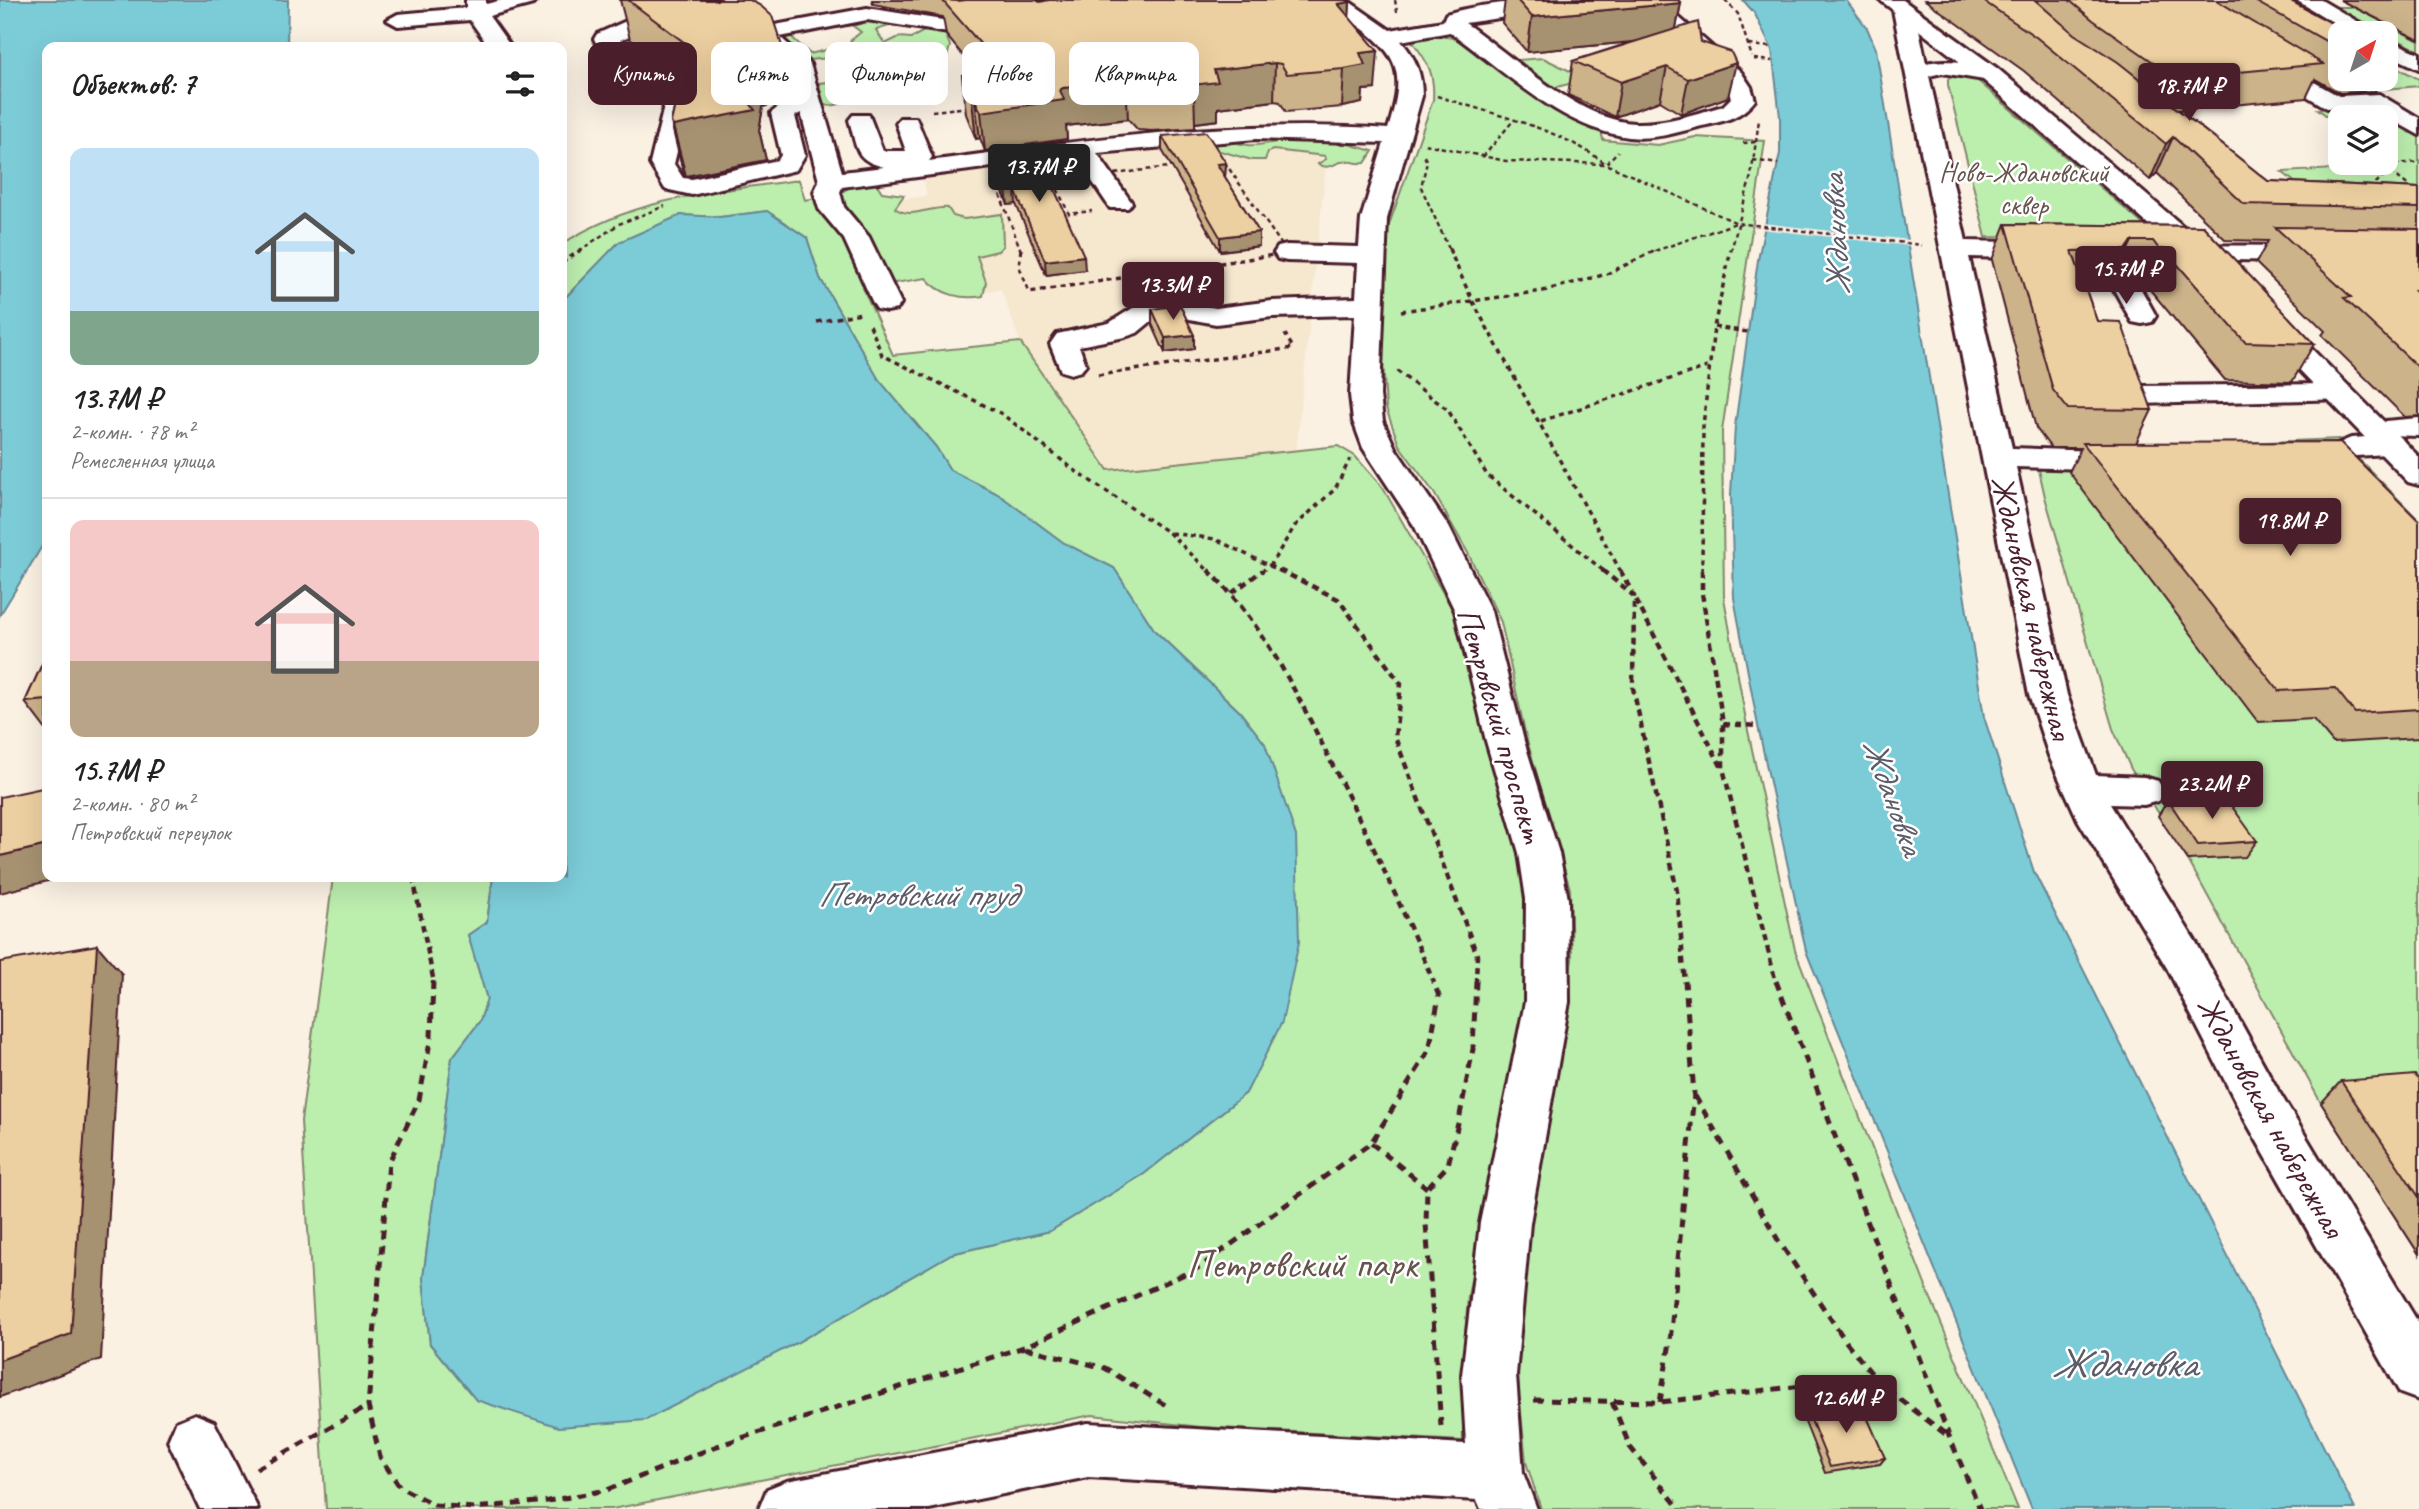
<!DOCTYPE html>
<html lang="ru">
<meta charset="utf-8">
<style>
:root{--surface:#fff;--page:#f2f2f2;--text:#222;--muted:#767676;--line:#e0e0e0;--accent:#4a1f2b}
body{margin:0;font-family:Caveat,sans-serif;background:var(--page);color:var(--text);height:100vh;display:flex;flex-direction:column;font-size:26px;white-space:nowrap}
*{box-sizing:border-box;margin:0}
p{font-size:23px;color:var(--muted)}
.icon{flex:none;width:38px;height:38px;fill:none;stroke:currentColor;stroke-width:2;stroke-linecap:round;stroke-linejoin:round}
.map{position:relative;flex:1;overflow:hidden}
.drawer{position:absolute;left:42px;top:42px;width:525px;height:840px;display:flex;flex-direction:column;background:var(--surface);border-radius:14px;box-shadow:0 7px 28px #0002}
.drawer>*{flex:none}
.hud{position:absolute;left:588px;top:42px;width:665px;height:63px;display:flex;gap:14px}
.needle{width:46px;rotate:39deg}
.tools{position:absolute;left:2328px;top:21px;display:grid;gap:14px}
.tools a{display:grid;place-items:center;width:70px;height:70px;border-radius:14px;background:var(--surface);box-shadow:0 7px 28px #0002;font-size:35px}
.price{position:absolute;translate:-50% -60px;padding:0 16px;border-radius:7px;background:var(--accent);color:#fff;font-size:23px;line-height:46px;filter:drop-shadow(0 2px 4px #0008)}
.price::after{content:'';position:absolute;left:50%;top:42px;width:21px;height:16px;margin-left:-10px;background:inherit;clip-path:polygon(0 0,100% 0,50% 100%)}
.price.on{background:#222;color:#fff}
ul{padding:0;list-style:none}
li{display:grid;align-content:center;gap:14px;height:371px;padding:0 28px}
li+li{border-top:2px solid var(--line)}
li span{display:grid;place-items:center;height:217px;border-radius:14px;color:#555}
li>.icon{margin-inline-start:auto}
span .icon{width:126px;height:126px;fill:#fffc;stroke-width:1}
li b{font-size:30px}
h2{display:flex;justify-content:space-between;align-items:center;height:84px;padding:0 28px;font-size:30px}
.pill{padding:0 24px;border-radius:14px;background:var(--surface);box-shadow:0 7px 28px #0002;font-size:24px;line-height:63px}
.pill.on{background:var(--accent);color:#fff}
.map>svg:first-child{display:block}
.built{fill:#f6e7cf}
.green{fill:#bceeae;stroke:#83866c;stroke-width:2}
.water{fill:#7cccd8;stroke:#688793;stroke-width:2}
.pier{fill:#faf1e3}
.lines{fill:none;stroke-linecap:round;stroke-linejoin:round}
.minor-casing{stroke:#4a1f2b;stroke-width:6}
.major-casing{stroke:#4a1f2b;stroke-width:6}
.path-far3{stroke:#4a1f2b;stroke-width:2.5;stroke-dasharray:4.5 3.5;stroke-linecap:butt}
.path-far2{stroke:#4a1f2b;stroke-width:3.5;stroke-dasharray:5 4.5;stroke-linecap:butt}
.path-far1{stroke:#4a1f2b;stroke-width:4.5;stroke-dasharray:7 5;stroke-linecap:butt}
.path{stroke:#4a1f2b;stroke-width:5;stroke-dasharray:9 7;stroke-linecap:butt}
.minor{fill:#fff;fill-rule:evenodd}
.major{fill:#fff;fill-rule:evenodd}
.wall{fill:#ccb38a;stroke:#4a1f2b;stroke-width:2}
.shaded-wall{fill:#a69271;stroke:#4a1f2b;stroke-width:2}
.building{fill:#edd0a1;stroke:#4a1f2b;stroke-width:2}
.labels{text-anchor:middle;stroke-width:5;stroke-linejoin:round;paint-order:stroke}
.far-park-label{font-size:28px;fill:#66534c;stroke:#fff}
.street-label{font-size:33px;fill:#4a1f2b;stroke:#fff}
.water-label{font-size:35px;font-style:italic;fill:#5c5c68;stroke:#fff}
.near-park-label{font-size:40px;fill:#66534c;stroke:#fff}
.near-water-label{font-size:42px;font-style:italic;fill:#5c5c68;stroke:#fff}
</style>
<div class="map">
<svg width="2419" height="1509" viewBox="0 0 2419 1509">
<rect width="100%" height="100%" fill="#faf1e3"/>
<filter id="ink" filterUnits="userSpaceOnUse"><feTurbulence type="fractalNoise" baseFrequency=".0143" numOctaves="2"/><feDisplacementMap in="SourceGraphic" scale="14" xChannelSelector="R" yChannelSelector="G"/><feConvolveMatrix kernelMatrix="1 2 1 2 8 2 1 2 1" color-interpolation-filters="sRGB"/></filter>
<g filter="url(#ink)">
<path class="built" d="M1214 141 1309 142 1326 165 1296 451 1107 470 1020 342 1001 289 957 295 884 201 927 196 923 179Z"/>
<path class="green" d="M2334 7H2354L2419 41V51Z
M877 18 902 22 876 30 885 44 899 37 911 38 928 29 945 33 950 46 947 57 936 61 925 48 883 58 893 62 900 76 912 80 914 86 895 94C857 82 851 110 823 105L819 83 848 80 861 74 862 60 843 63 839 57 809 60 777 38 787 33 810 54 830 49 837 53 856 48 850 41 861 32 853 26Z
M1435 35 1464 40 1601 130 1603 140 1658 145 1695 137 1765 141 1722 431 1724 598 1747 726 1795 950 1924 1282 2018 1509H1541L1526 1462 1513 1332 1520 1227 1572 960 1570 889 1526 737 1501 622 1468 553 1434 493 1399 445 1386 408 1382 347 1384 239 1433 100C1435 73 1427 60 1411 40Z
M1543 58 1587 79 1554 88 1518 60Z
M2385 61 2419 79V86L2385 89 2367 79H2385Z
M1955 76 1977 80 2161 240 1986 237 1948 85V79Z
M2370 106 2419 136V201L2301 187 2282 172 2390 166 2385 162V117H2340V126L2318 109Z
M1303 136H1320L1373 151 1365 163C1356 165 1349 159 1341 162 1331 165 1328 170 1318 164L1326 159 1325 156 1273 150 1268 152 1265 160H1252L1213 149 1211 145C1227 136 1232 143 1248 145 1254 147 1295 139 1303 136Z
M799 180 805 200 837 195 853 185 876 183 882 192 904 195 895 208C910 220 931 206 948 208L953 216 964 219 1002 214 1003 246 998 251 977 256 986 282 983 296C963 300 940 295 926 278L863 288 893 355 1020 342 1108 470 1338 446 1355 456 1383 488 1458 619 1487 745 1525 874 1534 937 1526 1001 1468 1296 1463 1363V1441L1201 1427 1092 1415 612 1509H326L301 1121 333 877H493L487 922 468 935 487 999 480 1021 452 1058 423 1278 430 1344 476 1400 796 1343 951 1254 1050 1231 1144 1174 1246 1093 1265 744 1240 712 1155 631 1114 568 1064 543 998 494 950 470 936 447 879 380 820 278 807 238 767 211 720 217 681 215 619 242 562 301V244C636 197 714 192 799 180Z
M2339 439 2419 520V1254L2321 1103 2188 860 2131 769 2113 729 2045 497 2035 452Z"/>
<path class="water" d="M0 0H288L287 47H47V538L0 615Z
M1743 0H1846L1867 28 1876 49 1984 717 2034 872 2355 1509H2032L1806 951 1758 726 1734 598 1731 494 1735 426 1758 260 1780 153V117L1772 50 1755 14Z
M767 211 807 238 820 278 879 380 936 447 950 470 998 494 1064 543 1114 568 1155 631 1240 712 1265 744 1296 836 1299 942 1282 1022 1246 1093 1144 1174 1050 1231 951 1254 796 1343 646 1420 559 1427 476 1400 430 1344 423 1278 452 1058 480 1021 487 999 468 935 487 922 493 877H562V301L619 242 681 215 720 217Z"/>
<path class="pier" d="M1762 223 1909 240 1910 246 1761 229Z"/>
<g class="lines">
<defs>
<path id="minor" d="M466 0H486V4L502 0H536L533 4 489 16 511 47H489L470 20 398 26 387 20 398 14 466 8Z
M694 0H719L764 27 867 8 961 23 1005 20 1008 25 1005 30 961 35 867 20 780 37 810 64 842 172 884 167C854 160 857 147 849 120L853 115H869L883 151H906L896 123 900 118H916L932 157 929 161C1083 140 1233 118 1388 129 1405 74 1402 56 1353 22 1343 15 1329 10 1322 0H1347L1390 30 1443 21 1446 14C1493 0 1544 0 1592 0L1582 6 1465 23C1510 54 1578 120 1634 123 1664 124 1694 114 1723 106L1731 98 1725 82 1637 0H1659L1741 72 1751 87 1755 100C1741 119 1720 122 1698 127 1676 133 1652 140 1629 137 1560 128 1505 71 1450 32L1401 41C1416 58 1422 74 1422 96L1387 219 1380 395 1383 421 1395 448 1449 527 1491 611 1524 741 1559 853 1568 899 1569 1002 1530 1223 1516 1375 1523 1473 1537 1509H1481L1477 1500 1088 1477 929 1509H759L767 1489 787 1481 1088 1423 1466 1444 1462 1375 1480 1223 1525 1002 1526 899 1519 853 1486 741 1455 611 1415 527 1363 448 1353 421 1350 395 1355 315 1272 317 1216 324 1173 316 1154 319 1137 333 1125 337 1079 346 1086 365 1081 371 1071 374 1061 371 1050 344 1057 334 1109 323 1136 306 1173 300 1216 308 1272 301 1356 298 1358 263 1287 261 1278 259 1274 253 1278 247 1287 245 1359 247 1361 219 1384 143 1256 139 1097 153 1132 203 1128 208H1110L1075 156 842 187 840 192 844 207 869 237 901 303 897 309 887 311 877 309 873 303 844 239 819 209 814 192 819 181 801 113 795 116 805 155 796 170 692 195 665 189 650 164 665 102 597 44 594 39 597 34 633 18 676 8 687 14 683 18 649 28 620 40 679 87 689 102 674 164 683 178 692 179 778 160 781 155 771 113 785 102 797 99 788 66 772 51Z
M2296 0H2321L2377 33H2351Z
M1904 4 1915 10 1926 63C1941 59 1992 61 2001 74L1990 81 1942 73 1929 76 1966 241 2049 243 2058 245 2062 251 2058 257 2049 259 1969 257 2012 448 2127 452 2138 454 2143 461 2138 468 2127 470 2016 467 2067 695 2096 775 2144 777 2158 781 2164 791 2158 801 2144 805 2110 804 2197 944 2279 1092 2419 1324V1400L2400 1393 2245 1120 2167 968 2078 820 2049 756 2029 695 1893 10Z
M2385 38 2419 53V69L2385 53Z
M2266 55 2339 96 2379 94 2419 118V135L2367 106 2327 108 2258 67 2255 62 2258 57Z
M2176 245 2419 247V263L2167 259 2163 253 2167 247Z
M2126 278 2136 280 2156 316 2152 322 2142 324 2132 322 2112 286 2116 280Z
M2339 384 2350 387 2354 393 2350 399 2137 404 2126 401 2122 395 2126 389 2137 386Z
M2419 418V436L2385 435 2381 428 2385 421Z
M2384 436 2402 439 2407 446 2402 453 2356 456 2342 466 2331 468 2288 466 2283 459 2288 452 2323 450 2351 438Z
M195 1414 214 1422 258 1509H200L168 1441 176 1422Z"/>
<path id="major" d="M1880 0H1903L1998 69 2217 255 2220 261 2217 267H2197L1982 79Z
M2270 314 2280 317 2419 457V485L2408 482 2260 329 2256 323 2260 317Z"/>
</defs>
<use href="#minor" class="minor-casing"/>
<use href="#major" class="major-casing"/>
<path class="path-far3" d="M1395 0 1397 12
M1725 0 1738 14 1752 57
M1749 45 1770 47
M1754 59 1772 61
M1437 96C1494 115 1558 127 1606 164L1618 151
M932 111 969 107
M1743 143 1756 142
M1425 144 1506 161 1606 164 1737 223 1922 245
M1424 156 1427 162 1421 187 1450 251
M1483 157 1512 122
M1753 160 1778 164
M2395 164 2419 162
M2391 172 2419 194
M1054 182 1069 214 1092 211
M2370 189 2390 169 2395 143
M579 251 619 224 665 206
M1021 251 998 189 1223 160 1286 251
M1655 251 1736 223
M1731 251 1751 176 1759 120"/>
<path class="path-far2" d="M1021 249 1019 267 1029 292 1287 253 1284 249
M1449 249 1473 302 1621 572
M562 263 582 249
M1401 311 1543 291 1607 274 1658 249
M817 322 861 313
M870 325 882 355 1002 414 1077 472 1169 533 1210 572
M1714 327 1748 332
M1397 371 1448 410 1487 475 1605 572
M1098 375 1293 348 1285 334
M1541 421 1707 367
M1171 533 1215 539 1282 572
M1261 572 1271 564 1295 526 1335 489 1350 459
M1702 572 1703 426 1714 327 1731 249"/>
<path class="path-far1" d="M1208 570C1264 623 1299 698 1333 766 1369 837 1403 909 1434 983
M1279 570 1338 599 1401 684 1395 737 1477 955 1476 983
M1602 570 1634 596 1633 688 1677 891 1685 983
M1620 570 1632 592
M1702 570V593L1723 724V768L1776 983
M1232 593 1263 570
M1636 600 1721 766
M1723 724 1758 726
M413 877 434 983"/>
<path class="path" d="M433 981 431 1037 419 1100 389 1162 368 1406 380 1457 400 1487 434 1505 474 1508 548 1501 607 1490 717 1446 1024 1347 1200 1267 1371 1143 1429 1051 1439 996 1433 981
M1776 981 1949 1436 1980 1509
M1695 1096 1778 1240 1847 1343 1880 1384 1948 1436
M1371 1143 1427 1188
M1025 1348 1105 1368 1170 1408
M1534 1400 1660 1402 1874 1378
M1612 1402 1630 1447 1680 1509
M1660 1402 1670 1342 1694 1094 1685 981
M1441 1426 1426 1224 1427 1188 1448 1165 1460 1115 1473 1049 1476 981
M256 1469 368 1406"/>
<use href="#minor" class="minor"/>
<use href="#major" class="major"/>
</g>
<path class="wall" d="M620 0H750L783 49 792 97 763 107 759 130 766 160 686 176 683 172 671 122 681 79 630 39Z
M872 0H1347L1350 2 1349 18 1375 89 1363 90 1362 103 1342 107 1286 112 1280 102 1274 101 1218 108V120L1195 123V128L1152 131 1138 130 1128 119 1066 126 1067 139 985 151 980 138 976 139 966 114 962 75 978 74 946 35 943 17 873 4Z
M1505 0H1678L1681 3 1676 28 1701 42 1728 97 1681 114 1660 101 1615 117 1568 95 1573 61 1632 42 1527 52 1502 23Z
M1925 0H2289L2340 33V79H2382L2375 91 2340 93 2315 79 2306 98 2179 110 2268 181 2419 188V416L2405 417 2322 335 2325 331 2256 263 2268 241 2226 240 2157 173 2150 180 2024 71Z
M2340 0H2419V40Z
M2385 52 2393 57 2385 72Z
M1162 136 1226 163 1225 177 1259 232V246L1220 251 1162 150Z
M992 156 1085 270 1046 275 1016 204 1008 205 994 169Z
M2006 224 2203 226 2314 344 2292 382 2225 380 2147 286H2142L2137 277H2115L2110 287H2085L2097 321 2152 410 2136 443 2419 521V738L2333 743 2313 719 2258 722 2069 472 2081 448H2051L2036 428 1992 260Z
M1152 309 1194 335V349L1165 353 1152 324Z
M47 653V731L25 702Z
M2168 800 2257 841 2245 857 2188 860 2158 816Z
M2419 1080V1254L2321 1103 2341 1081Z
M1807 1410 1885 1458 1880 1464 1825 1473 1803 1417Z"/>
<path class="shaded-wall" d="M1350 2 1348 38 1338 4Z
M1681 3 1674 38 1527 52 1532 17Z
M783 49 792 97 763 107 759 130 766 160 686 176 673 126 746 98 753 58Z
M1378 51 1375 89 1363 90 1362 103 1342 107 1344 69 1360 53Z
M1275 63 1274 101 1218 108V120L1195 123 1194 89 1192 85 1214 70Z
M1736 63 1728 97 1681 114 1688 79Z
M1667 67 1660 101 1615 117 1621 82Z
M1126 80 1128 119 1066 126 1067 139 985 151 981 112 1060 90 1063 88Z
M972 100H975L980 138 976 139Z
M2173 137 2157 173 2150 180 2166 144Z
M1226 163 1225 177 1217 164Z
M1015 190 1016 204 1008 205 1006 191Z
M1259 232V246L1220 251V237Z
M2132 241 2115 277 2110 287 2126 250Z
M1084 256 1085 270 1046 275 1045 261Z
M1194 335V349L1165 353V338Z
M47 845V877H64L0 893V856Z
M97 945 122 974 101 1359 0 1397V1360Z"/>
<path class="building" d="M628 0H750L761 6 772 16 783 49 753 58 746 98 755 110 673 126 671 122 689 46Z
M942 0 957 1 966 0H1036L1040 2 1049 0H1347L1350 2 1338 4 1378 51 1360 53 1365 65 1344 69 1287 74 1281 64 1275 63 1214 70 1218 82 1192 85 1194 89 1151 92 1137 91 1126 80 1063 88 1060 90 1064 100 981 112 975 100H972L962 75 1004 71Z
M1517 0H1678L1681 3 1532 17Z
M1982 0H2035L2074 34 2118 62 2268 181 2419 188V208L2244 204 2173 137 2166 144 2036 37Z
M2069 0H2216L2323 64 2176 78 2093 20Z
M2253 0H2289L2350 33H2340V49Z
M1698 22 1701 42 1731 52 1736 63 1688 79 1667 67 1621 82 1573 61Z
M2385 52 2393 57 2385 58Z
M1206 132 1226 163 1217 164 1259 232 1220 237 1162 136Z
M1037 150 1084 256 1045 261 1015 190 1006 191 992 156Z
M2006 224 2203 226 2314 344 2245 342 2164 249H2159L2153 241H2132L2126 250 2072 251 2097 321 2121 322 2152 410 2068 409 2053 390Z
M2275 227 2419 229V290H2415L2419 294V368L2344 298 2351 297Z
M1180 305 1194 335 1165 338 1152 309Z
M2340 442 2419 521V709L2355 713 2335 688 2279 691 2083 443Z
M47 653V700L25 702Z
M47 787V845L0 856V797Z
M2225 797 2257 841 2198 845 2168 800Z
M97 945 71 1334 0 1360V962Z
M2415 1075 2419 1080V1197L2341 1081Z
M1861 1403 1885 1458 1830 1467 1807 1410Z"/>
</g>
<g class="labels">
<g class="far-park-label">
<text x="2024" y="182">Ново-Ждановский<tspan x="2024" dy="32">сквер</tspan></text>
</g>
<g class="street-label">
<text transform="translate(2033 607) rotate(77)" y="12">Ждановская набережная</text>
<text transform="translate(1502 725) rotate(74)" y="12">Петровский проспект</text>
<text transform="translate(2272 1116) rotate(61)" y="12">Ждановская набережная</text>
</g>
<g class="water-label">
<text transform="translate(1835 235) rotate(-93)" y="12">Ждановка</text>
<text transform="translate(1894 796) rotate(70)" y="12">Ждановка</text>
<text x="917" y="906">Петровский пруд</text>
</g>
<g class="near-park-label">
<text x="1302" y="1277">Петровский парк</text>
</g>
<g class="near-water-label">
<text x="2124" y="1377">Ждановка</text>
</g>
</g>
</svg>
<div class="tools">
<a><svg class="needle" viewBox="-14 -14 28 28"><path d="M0-13l5 13h-10z" fill="#e53935"/><path d="M0 13l5-13h-10z" fill="#767676"/></svg></a>
<a><svg class="icon" aria-label="layers" viewBox="0 0 24 24"><path d="M12 4l9 5-9 5-9-5zM3 14l9 5 9-5"/></svg></a>
</div>
<b class="price" style="left:2189px;top:123px">18.7M ₽</b>
<b class="price on" style="left:1039px;top:204px">13.7M ₽</b>
<b class="price" style="left:2126px;top:306px">15.7M ₽</b>
<b class="price" style="left:1173px;top:322px">13.3M ₽</b>
<b class="price" style="left:2290px;top:558px">19.8M ₽</b>
<b class="price" style="left:2212px;top:821px">23.2M ₽</b>
<b class="price" style="left:1846px;top:1435px">12.6M ₽</b>
<div class="hud">
<a class="pill on">Купить</a>
<a class="pill">Снять</a>
<a class="pill">Фильтры</a>
<a class="pill">Новое</a>
<a class="pill">Квартира</a>
</div>
<section class="drawer">
<h2>Объектов: 7<svg class="icon" aria-label="filters" viewBox="0 0 24 24"><path d="M4 7h16M4 17h16"/><circle cx="9" cy="7" r="2"/><circle cx="15" cy="17" r="2"/></svg></h2>
<ul>
<li><span style="background:linear-gradient(#bfe0f5 75%,#7fa58c 0)"><svg class="icon" aria-label="home" viewBox="0 0 24 24"><path d="M3 11l9-7 9 7M6 9v11h12V9"/></svg></span><div><b>13.7M ₽</b><p>2-комн. · 78 m²</p><p>Ремесленная улица</p></div></li>
<li><span style="background:linear-gradient(#f6c9c9 65%,#b9a48a 0)"><svg class="icon" aria-label="home" viewBox="0 0 24 24"><path d="M3 11l9-7 9 7M6 9v11h12V9"/></svg></span><div><b>15.7M ₽</b><p>2-комн. · 80 m²</p><p>Петровский переулок</p></div></li>
</ul>
</section>
</div>
